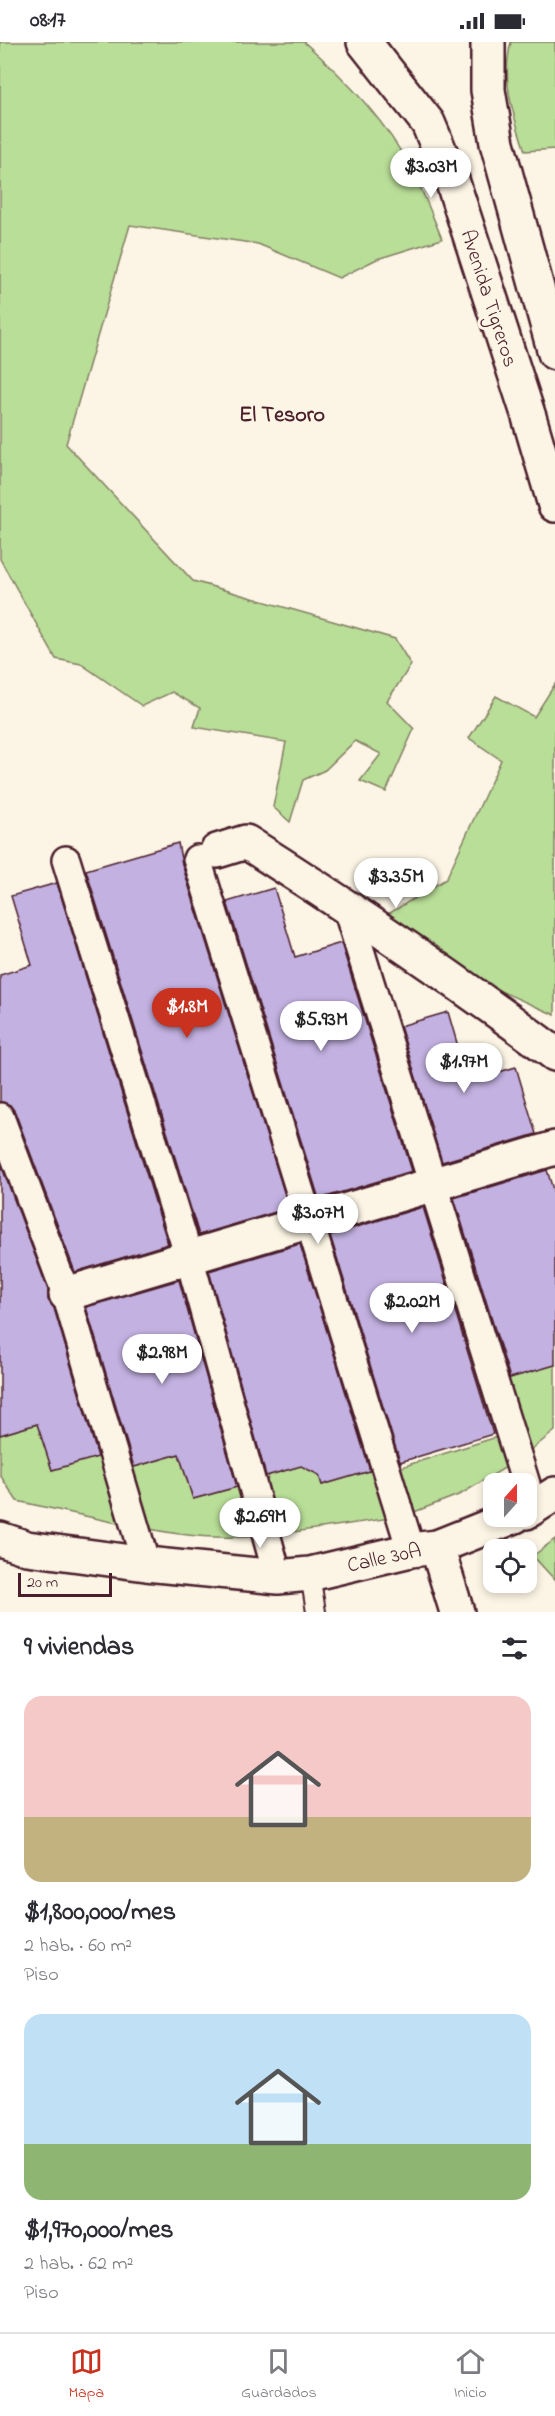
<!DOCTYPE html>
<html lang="es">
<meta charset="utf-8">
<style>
:root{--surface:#fff;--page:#f7f7f7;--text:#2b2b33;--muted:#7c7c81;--line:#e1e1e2;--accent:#c8321e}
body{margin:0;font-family:"Indie Flower",sans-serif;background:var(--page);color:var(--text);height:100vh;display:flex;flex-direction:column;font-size:22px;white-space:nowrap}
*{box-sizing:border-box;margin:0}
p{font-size:20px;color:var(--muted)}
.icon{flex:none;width:33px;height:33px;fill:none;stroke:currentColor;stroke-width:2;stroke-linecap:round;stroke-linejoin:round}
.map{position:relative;height:1570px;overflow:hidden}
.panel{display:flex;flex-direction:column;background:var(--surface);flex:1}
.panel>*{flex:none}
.needle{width:39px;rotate:21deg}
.buttons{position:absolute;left:483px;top:1431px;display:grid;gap:12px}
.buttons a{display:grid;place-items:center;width:54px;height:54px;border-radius:12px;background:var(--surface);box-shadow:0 3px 9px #0003;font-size:30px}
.scale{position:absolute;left:18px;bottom:15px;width:94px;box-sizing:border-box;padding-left:6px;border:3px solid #4a1f2b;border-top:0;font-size:16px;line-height:21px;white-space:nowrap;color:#4a1f2b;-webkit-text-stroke:4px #fcf5e5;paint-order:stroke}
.price{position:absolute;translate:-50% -51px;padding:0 14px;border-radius:21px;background:#fff;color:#222;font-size:20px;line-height:39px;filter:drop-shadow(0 2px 3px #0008)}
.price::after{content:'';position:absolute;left:50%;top:36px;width:18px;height:14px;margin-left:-9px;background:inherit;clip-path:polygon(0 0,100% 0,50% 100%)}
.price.active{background:var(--accent);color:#fff}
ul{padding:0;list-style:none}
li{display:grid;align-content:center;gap:12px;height:318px;padding:0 24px}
li span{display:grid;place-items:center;height:186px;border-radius:18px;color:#555}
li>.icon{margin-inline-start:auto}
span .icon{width:108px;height:108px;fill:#fffc;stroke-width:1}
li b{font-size:26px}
h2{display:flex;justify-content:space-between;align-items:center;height:72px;padding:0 24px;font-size:26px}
.status{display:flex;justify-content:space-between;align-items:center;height:42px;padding:0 30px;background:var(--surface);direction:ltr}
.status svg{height:16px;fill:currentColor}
.menu{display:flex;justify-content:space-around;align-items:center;height:84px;border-top:2px solid var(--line);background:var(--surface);font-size:16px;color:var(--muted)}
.menu a{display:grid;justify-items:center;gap:3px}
.menu .active{color:var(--accent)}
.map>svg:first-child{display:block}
.green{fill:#b9de98;stroke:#827e62;stroke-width:1.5}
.building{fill:#c3b1e1;stroke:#4a1f2b;stroke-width:1.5}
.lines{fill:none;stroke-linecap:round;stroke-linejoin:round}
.service-casing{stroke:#4a1f2b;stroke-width:22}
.pedestrian-casing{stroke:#4a1f2b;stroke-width:32}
.minor-casing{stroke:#4a1f2b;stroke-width:38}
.tertiary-casing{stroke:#4a1f2b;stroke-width:38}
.secondary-casing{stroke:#4a1f2b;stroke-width:38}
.service{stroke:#fcf5e5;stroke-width:18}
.pedestrian{stroke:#fcf5e5;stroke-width:27}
.minor{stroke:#fcf5e5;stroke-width:33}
.tertiary{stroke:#fcf5e5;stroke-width:33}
.secondary{stroke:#fcf5e5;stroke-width:33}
.labels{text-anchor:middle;stroke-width:6;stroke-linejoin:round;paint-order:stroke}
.street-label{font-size:21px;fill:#4a1f2b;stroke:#fcf5e5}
.neighbourhood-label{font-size:22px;font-weight:bold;fill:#4a1f2b;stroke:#fcf5e5}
</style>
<div class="status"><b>08:17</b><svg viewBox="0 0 49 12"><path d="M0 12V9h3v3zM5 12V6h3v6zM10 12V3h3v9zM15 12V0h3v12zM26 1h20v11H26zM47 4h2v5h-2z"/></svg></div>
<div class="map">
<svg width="555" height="1570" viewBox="0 0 555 1570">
<rect width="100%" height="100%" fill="#fcf5e5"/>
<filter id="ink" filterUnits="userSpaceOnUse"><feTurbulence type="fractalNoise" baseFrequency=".0167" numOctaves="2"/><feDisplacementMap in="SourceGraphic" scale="12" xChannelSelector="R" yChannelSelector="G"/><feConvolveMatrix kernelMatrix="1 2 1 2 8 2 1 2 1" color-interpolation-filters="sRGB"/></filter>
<g filter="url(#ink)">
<path class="green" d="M0 0H304C345 36 384 77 410 125 423 148 432 173 442 197L377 217 339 236 258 202 130 183 66 402 193 539 395 597 411 623 387 659 414 687 386 750 360 739 381 712 355 699 325 728 303 738 290 780 273 765 286 700 194 685 200 666 172 650 142 664 81 622 56 617 0 517Z
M511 0H555V107L525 109C513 72 501 39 511 0Z
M555 642V973L496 947 388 872 446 837 501 718 469 696 496 654 534 675Z
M555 1323V1389L523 1414 505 1349 509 1336Z
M38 1382 52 1428 99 1414 106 1419 126 1483 17 1459 0 1433V1393Z
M500 1394 508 1424 461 1452 409 1472 395 1427Z
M179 1412 193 1457 241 1444 263 1494C217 1497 189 1495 144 1486L130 1436 134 1425Z
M315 1420 322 1443 369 1429H379L391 1476 280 1492 266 1442 269 1433Z
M555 1497V1538L533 1514Z"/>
<path class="building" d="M178 801 182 822 289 1166 199 1193 86 828Z
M57 841 168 1202 75 1230 15 1070 10 1063 0 1060V933L32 923 11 854Z
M274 846 295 915 341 901 412 1129 319 1157 227 860Z
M448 970 468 1039 516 1025 536 1092 442 1120 400 984Z
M0 1120 48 1248V1258L54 1266 98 1415 52 1428 37 1382 0 1393Z
M547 1128 555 1154V1323L510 1336 454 1156Z
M423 1165 493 1392 400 1420 330 1193Z
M300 1202 370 1429 322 1443 319 1433 301 1424 266 1434 209 1229Z
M179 1238 237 1445 193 1457 179 1412 134 1425 86 1265Z"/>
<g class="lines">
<defs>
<path id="service" d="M310 1532 316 1570"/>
<path id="pedestrian" d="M197 817 411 1508
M66 818 189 1215 278 1535
M346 863 526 1442
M0 1075 66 1252 146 1522"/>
<path id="minor" d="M217 809 246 800C352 867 455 937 555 1012
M66 1252 555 1106
M437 1505 457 1570"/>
<path id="tertiary" d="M526 1470 555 1452
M0 1497 27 1506 146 1522 278 1535 310 1532 411 1508 437 1505 515 1474"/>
<path id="secondary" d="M364 0 428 81 452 138 529 375 555 463
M488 0V48L497 101 555 311"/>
</defs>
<use href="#service" class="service-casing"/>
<use href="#pedestrian" class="pedestrian-casing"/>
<use href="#minor" class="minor-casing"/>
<use href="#tertiary" class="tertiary-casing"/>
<use href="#secondary" class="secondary-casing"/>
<use href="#service" class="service"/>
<use href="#pedestrian" class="pedestrian"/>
<use href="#minor" class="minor"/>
<use href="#tertiary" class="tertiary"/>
<use href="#secondary" class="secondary"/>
</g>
</g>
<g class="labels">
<g class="street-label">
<text transform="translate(490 256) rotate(72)" y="7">Avenida Tigreros</text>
<text transform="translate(384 1515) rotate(-12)" y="7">Calle 30A</text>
</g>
<g class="neighbourhood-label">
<text x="282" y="379">El Tesoro</text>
</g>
</g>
</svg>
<div class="buttons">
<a><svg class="needle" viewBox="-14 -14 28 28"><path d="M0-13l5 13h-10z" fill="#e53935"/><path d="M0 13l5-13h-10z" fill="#7c7c81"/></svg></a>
<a><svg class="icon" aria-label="locate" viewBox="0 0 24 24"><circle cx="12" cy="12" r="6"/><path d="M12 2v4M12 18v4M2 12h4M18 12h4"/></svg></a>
</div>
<div class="scale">20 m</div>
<b class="price" style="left:431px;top:157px">$3.03M</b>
<b class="price" style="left:396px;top:867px">$3.35M</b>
<b class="price active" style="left:187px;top:997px">$1.8M</b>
<b class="price" style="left:321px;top:1010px">$5.93M</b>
<b class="price" style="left:464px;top:1052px">$1.97M</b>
<b class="price" style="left:318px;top:1203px">$3.07M</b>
<b class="price" style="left:412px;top:1292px">$2.02M</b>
<b class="price" style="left:162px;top:1343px">$2.98M</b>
<b class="price" style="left:260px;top:1507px">$2.69M</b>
</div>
<section class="panel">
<h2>9 viviendas<svg class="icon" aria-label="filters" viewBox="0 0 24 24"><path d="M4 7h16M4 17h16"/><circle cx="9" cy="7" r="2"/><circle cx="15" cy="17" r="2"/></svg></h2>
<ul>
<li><span style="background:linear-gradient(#f6c9c9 65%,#c2b280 0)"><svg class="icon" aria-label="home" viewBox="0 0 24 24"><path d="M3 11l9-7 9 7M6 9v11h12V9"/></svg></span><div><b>$1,800,000/mes</b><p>2 hab. · 60 m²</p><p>Piso</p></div></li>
<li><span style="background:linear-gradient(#bfe0f5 70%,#8fb573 0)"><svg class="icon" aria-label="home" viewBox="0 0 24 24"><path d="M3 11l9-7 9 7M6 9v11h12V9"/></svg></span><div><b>$1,970,000/mes</b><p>2 hab. · 62 m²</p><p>Piso</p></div></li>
</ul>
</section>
<nav class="menu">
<a class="active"><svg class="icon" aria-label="map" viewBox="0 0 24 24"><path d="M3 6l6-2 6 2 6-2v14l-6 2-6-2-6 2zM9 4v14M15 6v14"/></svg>Mapa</a>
<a><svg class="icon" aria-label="saved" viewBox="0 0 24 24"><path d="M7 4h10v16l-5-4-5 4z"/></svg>Guardados</a>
<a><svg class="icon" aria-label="home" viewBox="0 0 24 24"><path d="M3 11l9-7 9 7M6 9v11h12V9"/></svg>Inicio</a>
</nav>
